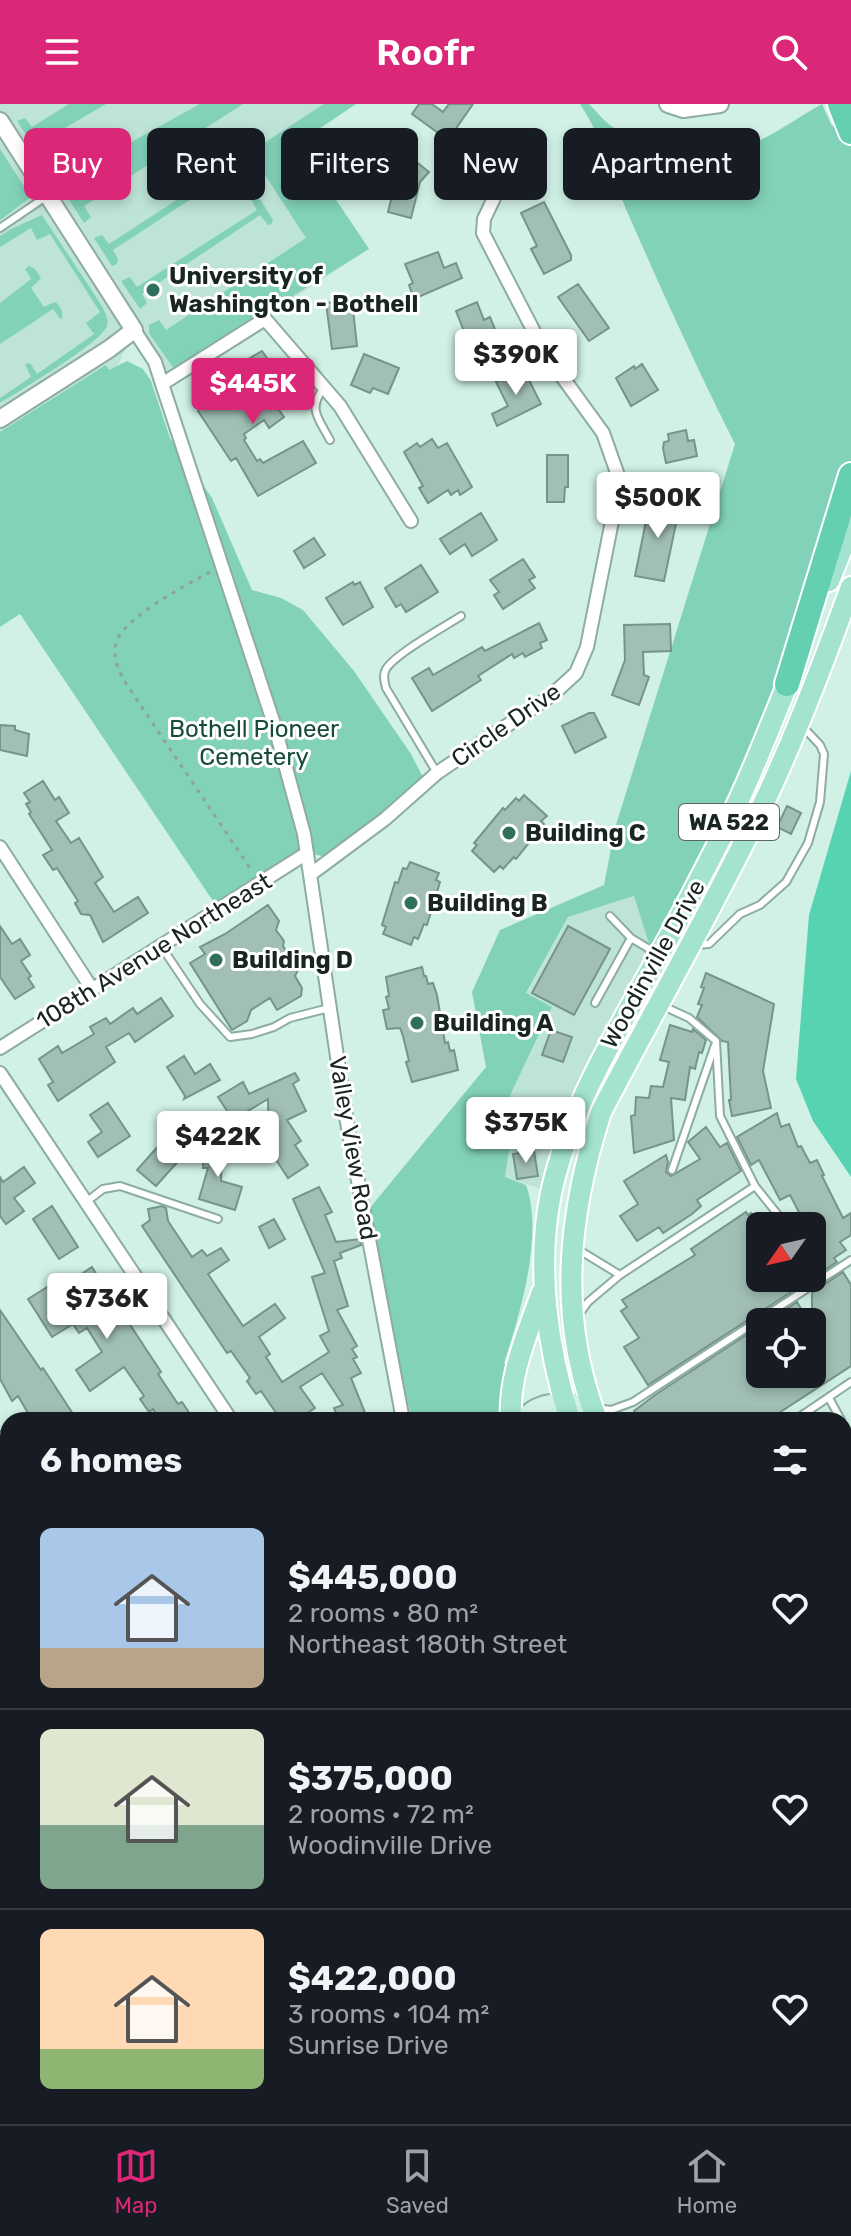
<!DOCTYPE html>
<meta charset="utf-8">
<style>
:root{--surface:#171b24;--page:#20242c;--text:#f1f3f6;--muted:#9ea1a6;--line:#363941;--accent:#db2777}
body{margin:0;font-family:Rubik,sans-serif;background:var(--page);color:var(--text);height:100vh;display:flex;flex-direction:column;font-size:30px;white-space:nowrap}
*{box-sizing:border-box;margin:0}
p{font-size:26px;color:var(--muted)}
.icon{flex:none;width:44px;height:44px;fill:none;stroke:currentColor;stroke-width:2;stroke-linecap:round;stroke-linejoin:round}
.map{position:relative;flex:1;overflow:hidden}
.panel{position:absolute;left:0px;top:1308px;width:852px;height:712px;display:flex;flex-direction:column;background:var(--surface);border-radius:24px 24px 0 0;box-shadow:0 4px 12px #0003}
.panel>*{flex:none}
.top-card{position:absolute;left:24px;top:24px;width:804px;height:72px;display:flex;gap:16px}
.needle{width:52px;rotate:236deg}
.fabs{position:absolute;left:746px;top:1108px;display:grid;gap:16px}
.fabs a{display:grid;place-items:center;width:80px;height:80px;border-radius:12px;background:var(--surface);box-shadow:0 4px 12px #0003;font-size:40px}
.price{position:absolute;translate:-50% -68px;padding:0 18px;border-radius:8px;background:#fff;color:#222;font-size:26px;line-height:52px;filter:drop-shadow(0 2px 4px #0008)}
.price::after{content:'';position:absolute;left:50%;top:48px;width:24px;height:18px;margin-left:-12px;background:inherit;clip-path:polygon(0 0,100% 0,50% 100%)}
.price.active{background:var(--accent);color:#fff}
ul{padding:0;list-style:none}
li{display:flex;align-items:center;gap:24px;height:200px;padding:0 40px}
li+li{border-top:2px solid var(--line)}
li span{display:grid;place-items:center;flex:none;width:224px;height:160px;border-radius:12px;color:#555}
li>.icon{margin-inline-start:auto}
span .icon{width:96px;height:96px;fill:#fffc;stroke-width:1}
li b{font-size:34px}
h2{display:flex;justify-content:space-between;align-items:center;height:96px;padding:0 40px;font-size:34px}
.tag{padding:0 28px;border-radius:12px;background:var(--surface);box-shadow:0 4px 12px #0003;font-size:28px;line-height:72px}
.tag.active{background:var(--accent);color:#fff}
header{display:flex;justify-content:space-between;align-items:center;height:104px;padding:0 40px;background:var(--accent);color:#fff;font-size:36px;font-weight:600}
.tabs{display:flex;justify-content:space-around;align-items:center;height:112px;border-top:2px solid var(--line);background:var(--surface);font-size:22px;color:var(--muted)}
.tabs a{display:grid;justify-items:center;gap:4px}
.tabs .active{color:var(--accent)}
.map>svg:first-child{display:block}
.built{fill:#bde4d6}
.green{fill:#82d2b9}
.water{fill:#56d3b0}
.building{fill:#a1bfb4;stroke:#769489;stroke-width:2}
.lines{fill:none;stroke-linecap:round;stroke-linejoin:round}
.service-casing{stroke:#8eaca1;stroke-width:10}
.minor-casing{stroke:#8eaca1;stroke-width:16}
.tertiary-casing{stroke:#8eaca1;stroke-width:20}
.secondary-casing{stroke:#8eaca1;stroke-width:22}
.primary-casing{stroke:#fff;stroke-width:24}
.motorway-casing{stroke:#fff;stroke-width:28}
.path{stroke:#8ca49c;stroke-width:3;stroke-dasharray:4 6;stroke-linecap:butt}
.service{stroke:#fff;stroke-width:6}
.minor{stroke:#fff;stroke-width:12}
.tertiary{stroke:#fff;stroke-width:16}
.secondary{stroke:#d1f1e8;stroke-width:18}
.primary{stroke:#a3e3d0;stroke-width:20}
.motorway{stroke:#65d0b1;stroke-width:24}
.poi-dot{fill:#306f5d;stroke:#fff;stroke-width:3}
.labels{text-anchor:middle;stroke-width:6;stroke-linejoin:round;paint-order:stroke}
.shield{fill:#fff;stroke:#5e6664;stroke-width:2}
.shield-label{font-size:22px;font-weight:bold;fill:#192521}
.poi-label{font-size:24px;font-weight:bold;fill:#192521;stroke:#fff;text-anchor:start}
.street-label{font-size:24px;fill:#192521;stroke:#fff}
.park-label{font-size:24px;fill:#174c3d;stroke:#fff}
</style>
<header><svg class="icon" aria-label="menu" viewBox="0 0 24 24"><path d="M4 6h16M4 12h16M4 18h16"/></svg>Roofr<svg class="icon" aria-label="search" viewBox="0 0 24 24"><circle cx="10" cy="10" r="6"/><path d="M15 15l6 6"/></svg></header>
<div class="map">
<svg width="851" height="2020" viewBox="0 0 851 2020">
<rect width="100%" height="100%" fill="#d1f1e6"/>
<path class="built" d="M0 0H356L298 39 369 145 162 280 134 227 118 261 0 336Z
M635 792 655 858 551 1088 505 1073 514 1016 505 1002 552 904 526 890 568 813Z
M0 1444 8 1446V1780L0 1785Z
M847 1556 851 1563V1745L844 1732V1558Z
M409 2012H553L559 2020H416Z
M557 2012H679L685 2020H563Z
M703 2012H842L832 2020H710Z"/>
<path class="green" d="M69 0H106L41 38 48 49 42 55 17 17 25 14 32 23Z
M200 0H243L84 102 91 113 84 119 51 68 59 64 66 74Z
M324 0H356L298 39 369 145 174 265 149 229V221L159 216 166 226 306 134 254 54 113 146 118 155 117 160 112 162 94 134 102 131 109 140Z
M580 0H589C597 8 606 20 616 25 655 47 704 55 746 42 772 33 798 13 822 0L832 22 848 18 851 28V371L787 580 655 858 634 792 568 813 526 889 552 903 505 1002 514 1016 505 1073 526 1081C544 1129 520 1211 504 1259L508 1262 499 1306 500 1316H412L364 1111 486 963 472 888 500 826 604 781 615 724 735 340C697 265 663 189 629 112 613 75 603 34 580 0Z
M0 45 31 93 0 116Z
M253 91 258 92 273 116 272 120 268 121 260 111 142 190 147 199 140 205 121 177 130 173 137 183 257 106 251 95Z
M42 111 100 199C104 206 109 214 107 222 101 239 19 287 0 299V294L31 273 25 260 30 259 37 270 94 230 86 219 100 208 50 130 37 136 31 124 0 143V132L11 125Z
M29 162 35 165 41 174 31 184 44 203 54 198C59 199 64 208 62 214L60 215 53 205 0 240V199L31 175 25 165Z
M127 257 143 265 151 277 170 334 212 394 252 486 281 494 303 506 354 567 411 650 426 679 332 754 307 749 260 780 251 775 215 800 20 510 0 523V328L106 261 109 266Z"/>
<path class="water" d="M851 667V1073L813 1017 796 975 809 811Z"/>
<path class="building" d="M419 0H432L443 8 449 0H473L448 36 412 10Z
M414 56 429 68 420 78 411 114 388 108 396 76Z
M544 98 571 151V156L544 170 531 145 537 142 521 109Z
M438 148 444 164 456 159 462 174 414 195 409 181 413 179 405 160Z
M578 180 609 224 589 237 558 193Z
M352 196 357 242 332 245 326 199Z
M477 198 484 216 490 213 498 233 471 245 456 207Z
M262 247 280 273 267 282 282 304 279 306 284 313 269 324 264 316 244 330 246 334 244 336 257 357 260 355 263 359 303 337 316 359 258 392 236 354 231 357 198 307 204 289 222 296 244 281 237 272 243 268 238 261Z
M364 250 399 264 388 290 373 284 370 289 351 281Z
M642 260 658 286 631 302 616 274 634 262 635 265Z
M523 264 541 300 497 322 492 310 508 302 496 278Z
M686 326 688 337 694 336 697 352 666 359 663 344 664 338 669 337 668 330Z
M432 335 438 344 447 339 472 383 460 391 458 386 451 391 448 386 428 399 419 384 423 382 404 348 417 339 420 343Z
M547 351H568V383H565L564 398H547Z
M658 394 677 396 676 404 679 405 664 477 635 472 648 407H650L652 399H657Z
M481 409 497 436 472 452 465 440 450 450 440 435Z
M314 434 325 451 304 464 294 447Z
M523 455 535 473 529 476 535 484 503 505 494 491 499 488 490 476Z
M421 461 438 488 406 508 401 500 396 503 385 484Z
M353 478 354 481 360 478 373 503 343 521 326 494Z
M539 519 547 536 540 539 542 544 525 553 523 549 514 554 512 550 478 572 481 576 432 607 412 574 429 564 433 571 482 543 485 547Z
M670 520 671 547 643 548 644 571 649 573 639 601 612 591 625 556 624 521Z
M589 609H594L606 633 575 649 562 622Z
M0 621 15 622V626L29 630 27 652 0 646Z
M43 677 55 696 59 693 69 709 56 717 71 739 79 734 103 773 95 779 114 808 138 793 148 809 103 838 90 811 81 810 75 799 78 797 57 764 53 766 43 751 52 746 29 710 31 708 26 700 30 698 24 689Z
M524 691 547 712 541 717 544 720 516 755 514 753 503 765 500 762 494 768 472 747 477 741 474 739 503 704 505 706 516 694 519 697Z
M787 702 801 709 791 730 777 723Z
M410 758 439 769 436 776 440 778 427 821 424 820 418 835 414 833 411 841 383 830 386 823 382 821 395 778 398 779 403 764 407 765Z
M268 801 279 817 276 826 284 837 283 842 298 866 295 872 302 884 301 892 277 906 270 894 251 906 247 917 232 926 190 859 205 850 200 843 225 830Z
M0 822 12 840 20 835 30 851 21 857 31 872 28 874 34 883 15 895 0 873Z
M568 822 610 845 574 911 532 889Z
M422 863 424 872H426L428 880 433 879 437 891 445 939 448 938 450 947 454 946 458 966 412 978 406 958 409 957 403 932 400 924 387 925 383 906 389 905 386 893 389 892 386 873Z
M706 869 774 900 763 967 771 1004 732 1012 729 996H731L728 938 722 937 697 913 702 901 698 900 704 884 701 883Z
M161 894 173 912 135 938 129 929 106 943 115 958 58 997 48 981 53 978 39 955 58 942 62 949 94 930 90 923 106 914 110 920 133 904 137 910Z
M670 921 692 928 693 925 706 936 702 949 699 948 695 965 690 963 685 996 671 994 674 1036 634 1049 631 1012 635 1011 636 993 649 994 651 982 663 983 669 958 660 956Z
M551 926 572 933 563 958 542 951Z
M184 952 195 970 210 960 220 976 184 995 185 992 167 963Z
M295 969 299 976 293 980 306 1007 287 1016 301 1037 295 1041 308 1061 288 1074 269 1045 268 995 233 1016 218 993 243 978 249 990Z
M108 999 130 1032 98 1053 88 1038 102 1028 90 1011Z
M777 1009 781 1023 789 1020 798 1043 801 1042 810 1059 817 1056 824 1071 822 1072 843 1114 851 1109V1131L840 1138 846 1146 834 1154 837 1158 812 1174V1122H806L790 1091 780 1096 759 1056 751 1061 737 1033Z
M706 1023 720 1043 727 1039 741 1067 697 1096 701 1102 692 1110 663 1129 659 1123 637 1137 620 1112 638 1100 624 1077 666 1051 668 1058 666 1068 671 1072 700 1055 688 1038Z
M218 1029 223 1030 221 1077 242 1083 235 1106 199 1095 208 1064H203L204 1043 214 1044Z
M162 1038 181 1054 156 1082 137 1066Z
M534 1047 538 1072 517 1075 513 1050Z
M24 1063 35 1079 14 1094 24 1107 6 1120 0 1112V1073L3 1078Z
M319 1083 332 1108 325 1111 336 1138 360 1135 361 1141 340 1149 342 1154 334 1157 348 1202 337 1206 357 1242 352 1245 357 1253 353 1255 361 1269 351 1274 368 1316H339L334 1304 343 1301 322 1269 300 1283 315 1304 306 1310 310 1316H281L261 1287 256 1290 247 1277 250 1274 231 1247 227 1249 142 1122 150 1116 148 1105 162 1102 166 1104 168 1117 192 1153 202 1146 207 1152 221 1144 229 1156 208 1170 243 1222 275 1200 285 1214 259 1233 270 1250 266 1253 282 1278 329 1248 320 1232 329 1227 312 1173 325 1169 293 1095Z
M52 1102 78 1143 59 1155 33 1115Z
M746 1108 748 1111 751 1109 760 1122V1174H783L791 1188 648 1281 624 1243 639 1234 621 1207 627 1203 622 1196 695 1151 691 1145Z
M274 1115 285 1135 269 1144 259 1123Z
M92 1163 101 1178 97 1181 119 1213 123 1210 161 1268 158 1270 178 1300 182 1298 194 1316H160L153 1305 149 1308 140 1295 144 1292 124 1263 90 1287 76 1266 102 1248 87 1224 79 1229 73 1220 52 1233 28 1195 49 1182 53 1189Z
M843 1168 851 1181V1262L768 1316H640L634 1307 655 1291 760 1222V1270H812V1189Z
M797 1198 809 1218H767Z
M0 1206 41 1266 43 1264 77 1316H32L18 1292 12 1297 0 1275Z"/>
<g class="lines">
<defs>
<path id="service" d="M0 124 47 92
M324 284C307 305 319 315 330 336
M437 669 386 584C385 578 382 572 386 565 395 550 444 523 461 512
M610 812 631 834
M694 841 709 840 740 810 760 801 786 778 808 739 820 698 824 650 820 641 803 623
M161 842 200 900 230 933 252 930 274 923 290 914 329 904
M595 899 631 834 656 849
M663 902 689 914 716 937 720 1012 755 1082 787 1122
M672 1066 715 941
M86 1098 103 1085 120 1082 218 1115
M579 1146 620 1171
M578 1212 588 1198 620 1171 755 1082
M829 1294 841 1316
M596 1304 611 1306 633 1298 851 1156
M795 1316 851 1278
M844 1322 851 1335
M851 1730V1732
M0 1754 8 1749
M0 1776 8 1771
M252 2012 256 2018
M553 2012 559 2020
M278 2014 283 2020"/>
<path id="minor" d="M134 226 155 258 162 280 274 620 304 730 346 1013 403 1316
M162 280 265 215 340 302 411 417
M0 743 92 885
M311 770 385 715 437 669 552 591 576 569 587 543 620 377 603 329 545 249 483 129 484 115 504 73
M0 944 307 749
M0 969 231 1316
M0 1334 8 1345
M409 2012 416 2020
M358 2020 368 2012"/>
<path id="tertiary" d="M668 0 683 5 720 0
M0 17 134 226 109 245 0 315
M0 1825 8 1838
M124 2012 129 2020"/>
<path id="secondary" d="M523 1316C539 1294 569 1298 593 1304
M0 1424 8 1427
M703 2012 710 2020
M832 2020 842 2012"/>
<path id="primary" d="M829 477 851 422
M511 1316C508 1271 528 1229 542 1188
M570 1316C547 1244 536 1163 551 1089 567 1016 602 953 638 889 663 845 687 800 710 755 742 695 767 630 793 566
M597 1316C557 1213 568 1111 601 1008 657 901 717 797 769 688 800 621 826 552 851 483
M844 1758 851 1770
M844 1791 851 1803"/>
<path id="motorway" d="M840 0 851 28
M787 580 851 371"/>
</defs>
<use href="#service" class="service-casing"/>
<use href="#minor" class="minor-casing"/>
<use href="#tertiary" class="tertiary-casing"/>
<use href="#secondary" class="secondary-casing"/>
<use href="#primary" class="primary-casing"/>
<use href="#motorway" class="motorway-casing"/>
<path class="path" d="M210 468C186 481 123 514 116 539 112 555 119 568 127 581L252 767
M844 1868 851 1881
M96 2013 98 2012
M386 2014 389 2017 391 2015
M149 2019 150 2020
M664 2019 671 2012"/>
<use href="#service" class="service"/>
<use href="#minor" class="minor"/>
<use href="#tertiary" class="tertiary"/>
<use href="#secondary" class="secondary"/>
<use href="#primary" class="primary"/>
<use href="#motorway" class="motorway"/>
</g>
<g class="poi-dot">
<circle cx="153" cy="186" r="8"/>
<circle cx="509" cy="729" r="8"/>
<circle cx="411" cy="799" r="8"/>
<circle cx="216" cy="856" r="8"/>
<circle cx="417" cy="919" r="8"/>
</g>
<g class="labels">
<rect class="shield" x="679" y="700" width="100" height="36" rx="6"/>
<g class="shield-label">
<text x="729" y="726">WA 522</text>
</g>
<g class="poi-label">
<text x="169" y="180">University of<tspan x="169" dy="28">Washington - Bothell</tspan></text>
<text x="525" y="737">Building C</text>
<text x="427" y="807">Building B</text>
<text x="232" y="864">Building D</text>
<text x="433" y="927">Building A</text>
</g>
<g class="street-label">
<text transform="translate(506 621) rotate(-35)" y="8">Circle Drive</text>
<text transform="translate(154 847) rotate(-32)" y="8">108th Avenue Northeast</text>
<text transform="translate(653 860) rotate(-61)" y="8">Woodinville Drive</text>
<text transform="translate(353 1044) rotate(80)" y="8">Valley View Road</text>
</g>
<g class="park-label">
<text x="254" y="633">Bothell Pioneer<tspan x="254" dy="28">Cemetery</tspan></text>
</g>
</g>
</svg>
<div class="fabs">
<a><svg class="needle" viewBox="-14 -14 28 28"><path d="M0-13l5 13h-10z" fill="#e53935"/><path d="M0 13l5-13h-10z" fill="#9ea1a6"/></svg></a>
<a><svg class="icon" aria-label="locate" viewBox="0 0 24 24"><circle cx="12" cy="12" r="6"/><path d="M12 2v4M12 18v4M2 12h4M18 12h4"/></svg></a>
</div>
<b class="price" style="left:516px;top:293px">$390K</b>
<b class="price active" style="left:253px;top:322px">$445K</b>
<b class="price" style="left:658px;top:436px">$500K</b>
<b class="price" style="left:526px;top:1061px">$375K</b>
<b class="price" style="left:218px;top:1075px">$422K</b>
<b class="price" style="left:107px;top:1237px">$736K</b>
<div class="top-card">
<a class="tag active">Buy</a>
<a class="tag">Rent</a>
<a class="tag">Filters</a>
<a class="tag">New</a>
<a class="tag">Apartment</a>
</div>
<section class="panel">
<h2>6 homes<svg class="icon" aria-label="filters" viewBox="0 0 24 24"><path d="M4 7h16M4 17h16"/><circle cx="9" cy="7" r="2"/><circle cx="15" cy="17" r="2"/></svg></h2>
<ul>
<li><span style="background:linear-gradient(#a9c7e8 75%,#b9a48a 0)"><svg class="icon" aria-label="home" viewBox="0 0 24 24"><path d="M3 11l9-7 9 7M6 9v11h12V9"/></svg></span><div><b>$445,000</b><p>2 rooms · 80 m²</p><p>Northeast 180th Street</p></div><svg class="icon" aria-label="heart" viewBox="0 0 24 24"><path d="M12 20l-8-8c-3-5 5-10 8-4 3-6 11-1 8 4z"/></svg></li>
<li><span style="background:linear-gradient(#dfe7d0 60%,#7fa58c 0)"><svg class="icon" aria-label="home" viewBox="0 0 24 24"><path d="M3 11l9-7 9 7M6 9v11h12V9"/></svg></span><div><b>$375,000</b><p>2 rooms · 72 m²</p><p>Woodinville Drive</p></div><svg class="icon" aria-label="heart" viewBox="0 0 24 24"><path d="M12 20l-8-8c-3-5 5-10 8-4 3-6 11-1 8 4z"/></svg></li>
<li><span style="background:linear-gradient(#ffd9b3 75%,#8fb573 0)"><svg class="icon" aria-label="home" viewBox="0 0 24 24"><path d="M3 11l9-7 9 7M6 9v11h12V9"/></svg></span><div><b>$422,000</b><p>3 rooms · 104 m²</p><p>Sunrise Drive</p></div><svg class="icon" aria-label="heart" viewBox="0 0 24 24"><path d="M12 20l-8-8c-3-5 5-10 8-4 3-6 11-1 8 4z"/></svg></li>
</ul>
</section>
</div>
<nav class="tabs">
<a class="active"><svg class="icon" aria-label="map" viewBox="0 0 24 24"><path d="M3 6l6-2 6 2 6-2v14l-6 2-6-2-6 2zM9 4v14M15 6v14"/></svg>Map</a>
<a><svg class="icon" aria-label="saved" viewBox="0 0 24 24"><path d="M7 4h10v16l-5-4-5 4z"/></svg>Saved</a>
<a><svg class="icon" aria-label="home" viewBox="0 0 24 24"><path d="M3 11l9-7 9 7M6 9v11h12V9"/></svg>Home</a>
</nav>
